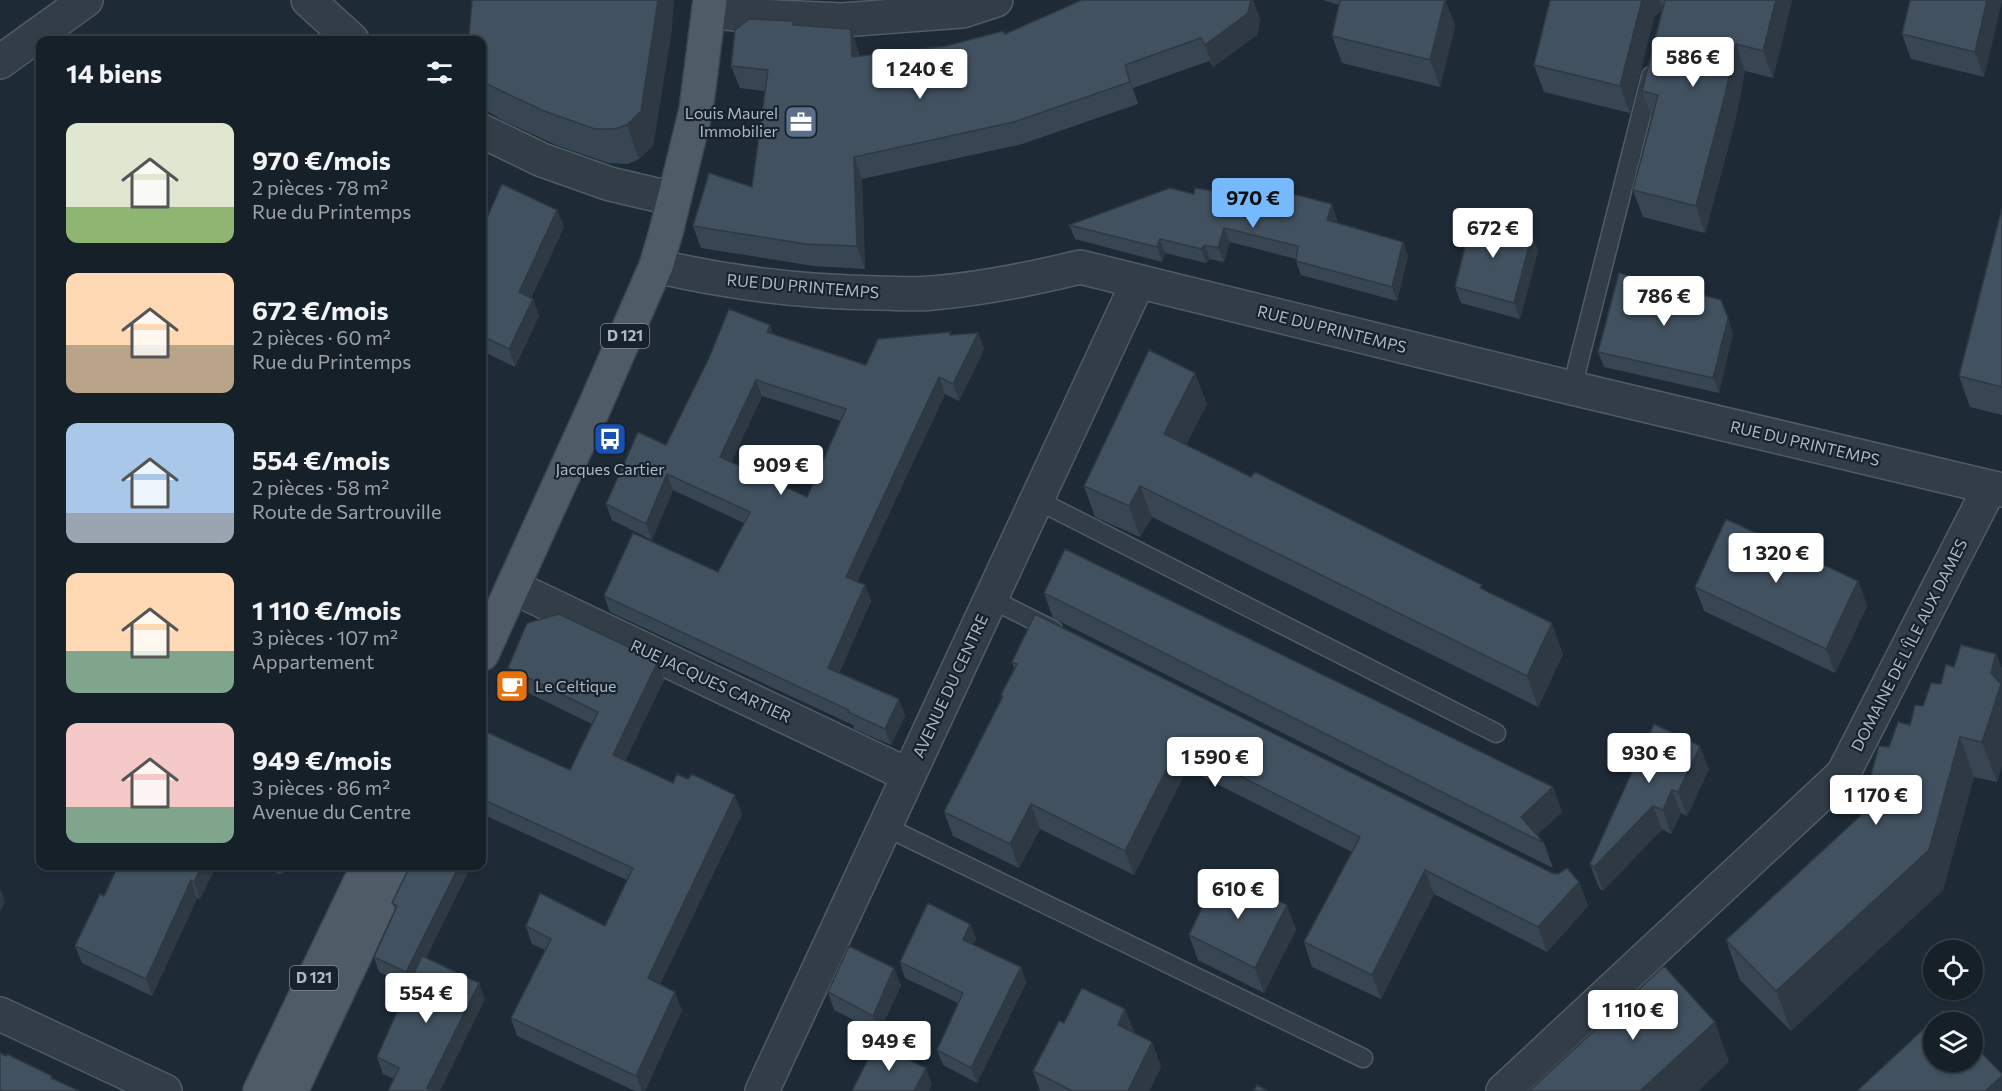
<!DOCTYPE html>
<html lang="fr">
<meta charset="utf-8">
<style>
:root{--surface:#162029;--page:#232d35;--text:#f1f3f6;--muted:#9ea3a8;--line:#353e46;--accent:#77b9fe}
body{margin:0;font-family:Commissioner,sans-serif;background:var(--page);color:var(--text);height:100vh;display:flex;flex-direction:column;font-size:22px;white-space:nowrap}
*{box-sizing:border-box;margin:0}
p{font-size:20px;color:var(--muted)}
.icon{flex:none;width:33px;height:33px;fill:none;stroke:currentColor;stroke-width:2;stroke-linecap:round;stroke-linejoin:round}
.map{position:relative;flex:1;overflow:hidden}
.side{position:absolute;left:36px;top:36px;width:450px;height:834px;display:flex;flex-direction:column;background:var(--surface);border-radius:12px;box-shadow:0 2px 4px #0004,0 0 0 2px var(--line)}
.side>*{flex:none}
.buttons{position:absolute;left:1923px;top:940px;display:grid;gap:12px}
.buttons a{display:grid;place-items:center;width:60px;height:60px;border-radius:50%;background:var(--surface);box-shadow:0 2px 4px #0004,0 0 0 2px var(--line);font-size:30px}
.price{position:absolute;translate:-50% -51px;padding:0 14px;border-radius:6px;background:#fff;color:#222;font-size:20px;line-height:39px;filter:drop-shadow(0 2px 3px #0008)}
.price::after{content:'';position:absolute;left:50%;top:36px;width:18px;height:14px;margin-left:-9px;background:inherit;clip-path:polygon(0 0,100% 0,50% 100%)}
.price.selected{background:var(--accent);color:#111}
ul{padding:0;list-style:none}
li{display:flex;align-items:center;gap:18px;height:150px;padding:0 30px}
li span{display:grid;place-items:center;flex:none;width:168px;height:120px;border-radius:12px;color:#555}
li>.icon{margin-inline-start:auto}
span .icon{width:72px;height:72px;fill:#fffc;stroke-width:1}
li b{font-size:26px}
h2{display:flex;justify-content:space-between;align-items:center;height:72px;padding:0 30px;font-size:26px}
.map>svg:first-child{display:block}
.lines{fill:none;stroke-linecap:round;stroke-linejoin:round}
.service-casing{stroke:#4f5b66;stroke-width:21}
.minor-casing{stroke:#4f5b66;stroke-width:36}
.primary-casing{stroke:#3b4651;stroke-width:36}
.service{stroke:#323d48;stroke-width:18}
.minor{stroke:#323d48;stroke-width:33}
.primary{stroke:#4f5c68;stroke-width:33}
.wall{fill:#384653;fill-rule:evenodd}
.shaded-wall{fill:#2e3943}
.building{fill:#415160;stroke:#2e3943;stroke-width:1.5;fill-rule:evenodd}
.labels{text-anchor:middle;stroke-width:4.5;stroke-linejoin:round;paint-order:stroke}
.shield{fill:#17222c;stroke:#7f8b97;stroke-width:1.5}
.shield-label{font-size:15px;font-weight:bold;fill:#abb8c5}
.poi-label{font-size:16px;fill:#abb8c5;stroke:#17222c;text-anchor:end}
.street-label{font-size:16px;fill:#abb8c5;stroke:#17222c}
</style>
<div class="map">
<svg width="2002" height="1091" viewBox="0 0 2002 1091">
<rect width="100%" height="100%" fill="#1e2b37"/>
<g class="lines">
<defs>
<path id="service" d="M1572 388 1651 76
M1037 500 1496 733
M991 599 1053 630
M884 826 1363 1058"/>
<path id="minor" d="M308 0 352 40
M709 11 754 16 842 20 962 11 996 0
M0 62 86 0
M482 131 542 160 610 184 674 199
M656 266C729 283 802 292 877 293 895 293 914 295 932 293 983 289 1031 279 1080 267L1572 388 2002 490
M513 587 908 775
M0 1014 165 1091
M762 1091 1138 282
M1503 1091 1843 774 1990 487"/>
<path id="primary" d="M482 654 594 408 656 266 666 232 696 110 710 0
M260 1091 368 866
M291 1091 397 866"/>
</defs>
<use href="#service" class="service-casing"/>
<use href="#minor" class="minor-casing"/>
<use href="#primary" class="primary-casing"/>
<use href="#service" class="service"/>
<use href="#minor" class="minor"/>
<use href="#primary" class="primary"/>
</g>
<path class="wall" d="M1082 0H1253L1260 20 1257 35 1213 67 1209 61 1133 88 1138 104 1022 144 862 179 865 269 814 266 701 248 693 226 752 187 765 91 740 88 731 66 793 21 795 26 859 52V56L946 46 1005 34Z
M1323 0H1445L1455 26 1440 87 1342 63 1332 36 1339 5Z
M1550 0H1792L1773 78 1745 71 1735 122 1705 233 1643 217 1633 190 1652 118 1642 91 1663 9 1654 17 1630 113 1544 92 1534 65Z
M1910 0H2002L1984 77 1911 59 1902 34Z
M672 28 653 146 639 159 628 164 608 163 556 145 504 121 482 108V40Z
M1194 194 1337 219 1336 223 1403 242 1408 256 1397 301 1301 275 1296 261V259L1230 242 1224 262 1210 259 1206 263 1165 253 1162 262 1075 239 1069 225Z
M2002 208V415L1970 407 1959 376Z
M557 210 564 227 531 298 533 299 539 316 515 367 482 351V229Z
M1538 250 1520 319 1461 303 1455 287Z
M978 333 984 349 959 401 945 394 857 582 865 585 871 601 839 673 905 715 891 745 854 729 853 725 610 612 604 596 718 572 744 523 673 490 652 540 612 520 606 504 666 445 773 334 866 365 951 335ZM762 396 841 421 807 497 731 462Z
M1733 333 1719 393 1604 367 1598 352Z
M1207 404 1186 445 1484 590 1563 654 1538 707 1152 517 1140 537 1095 517 1084 486Z
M1858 581 1867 606 1835 673 1704 611 1695 587Z
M1044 593 1553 787 1562 812 1537 835 1544 843 1553 868 1053 618Z
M1996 654 2002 669V765L1997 782 1974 777 1943 890 1791 1031 1740 980 1726 940 1860 816 1889 747 1910 725 1941 684Z
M658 661 664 680 625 761 742 814 660 984 682 1010 645 1091H635L517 1036 511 1018 545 950 532 944 526 926H605L627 880 482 814V730L570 770 592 724 514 686 508 668Z
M1012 662 1552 873 1579 882 1588 906 1547 952 1434 894 1381 999 1312 967 1304 942 1352 852 1187 769 1134 875 1040 829 1019 868 953 836 944 812 1002 698 1001 695 1014 669Z
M1654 724 1709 769 1687 816 1681 813 1671 834 1662 829 1603 891 1599 888 1590 864Z
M216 866 200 899 197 898 152 996 82 963 75 946Z
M262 866H303L279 874Z
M410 866H466L468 872 426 958 485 1000 394 1079 383 1074 377 1057 409 986 379 972 374 957 395 911 392 903Z
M1287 905 1296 930 1264 993 1198 960 1189 935Z
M970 924 976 939 973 945 1021 967 1026 983 977 1083 943 1065 937 1050 958 1003 905 978 900 962Z
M894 968 901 985 879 1033 834 1010 828 992Z
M1125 1009 1134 1033 1152 1042 1161 1067 1149 1091H1040L1033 1071 1064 1023Z"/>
<path class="shaded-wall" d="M658 0H674L672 28 653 146 639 159 627 125Z
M1251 0H1253L1260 20 1257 35 1213 67 1205 45Z
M1445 0 1455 26 1440 87 1430 60Z
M1642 0H1659L1663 9 1654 17 1630 113 1620 86Z
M1776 0H1792L1773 78 1763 51Z
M1987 0H2002L1984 77 1975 52Z
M851 29 859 52 860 79 852 57Z
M1736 44 1745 71 1735 122 1705 233 1696 206Z
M1125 65 1133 88 1138 104 1130 82Z
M854 157 862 179 865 269 857 246Z
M1332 204 1337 219 1332 235 1327 220Z
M557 210 564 227 525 310 519 292Z
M1224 228 1230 242 1224 262 1218 248Z
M1532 234 1538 250 1520 319 1514 303Z
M1160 239 1165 253 1162 262 1157 247Z
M1403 242 1408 256 1397 301 1392 287Z
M1205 245 1210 259 1206 263 1201 249Z
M533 299 539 316 515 367 509 349Z
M1728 318 1733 333 1719 393 1713 378Z
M770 325 775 341 767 332Z
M978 333 984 349 959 401 953 384Z
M1195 373 1207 404 1175 465 1164 434Z
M939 377 945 394 852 593 846 577Z
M756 380 762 396 726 474 720 457Z
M667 474 673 490 652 540 646 524Z
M1140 486 1152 517 1140 537 1129 506Z
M1858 581 1867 606 1835 673 1826 649Z
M865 585 871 601 834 684 828 668Z
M1552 623 1563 654 1538 707 1527 676Z
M1996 654 2002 669V765L1997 782 1982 742 1991 673Z
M658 661 664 680 619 773 613 755Z
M899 699 905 715 891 745 885 729Z
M1960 737 1974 777 1943 890 1791 1031 1776 991Z
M1179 745 1187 769 1134 875 1125 851Z
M1700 746 1709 769 1687 816 1678 792Z
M1553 787 1562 812 1534 838 1521 817Z
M1672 790 1681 813 1671 834 1663 810Z
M735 795 742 814 654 997 648 978Z
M1031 804 1040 829 1019 868 1010 844Z
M1653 806 1662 829 1603 891 1594 867Z
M202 866H216L200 899 194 882Z
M459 866H466L468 872 412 987 406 972Z
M1425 870 1434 894 1381 999 1372 975Z
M191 880 197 898 152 996 146 979Z
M1579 882 1588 906 1547 952 1538 927Z
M0 888 5 902 0 913Z
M1287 905 1296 930 1264 993 1255 968Z
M970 924 976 939 969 955 963 940Z
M1021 967 1026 983 977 1083 971 1068Z
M894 968 901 985 879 1033 873 1016Z
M479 983 485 1000 440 1091H428L427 1088Z
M675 992 682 1010 645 1091H642L636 1076Z
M1125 1009 1135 1034 1118 1025Z
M1715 1022 1729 1062 1698 1091H1640Z
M1152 1042 1161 1067 1149 1091H1128Z
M926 1068 932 1085 929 1091H914Z
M2002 1076V1091H1985Z"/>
<path class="building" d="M472 0H658L641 111 627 125 615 129H595L544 111 491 86 482 81V40H466L469 37Z
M1082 0H1251L1248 13 1205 45 1201 38 1125 65 1130 82 1014 122 854 157 857 246 805 244 693 226 709 173 752 187 768 70 731 66 735 30 749 19 793 21V25L851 29 852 57 946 46 1003 31 1005 34Z
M1340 0H1445L1430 60 1332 36Z
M1550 0H1642L1620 86 1534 65Z
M1665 0H1776L1763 51 1736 44 1725 95 1696 206 1633 190 1658 95 1642 91Z
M1910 0H1987L1975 52 1902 34Z
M502 184 557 210 519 292 533 299 509 349 482 336V229Z
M1170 188 1194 194 1195 188 1276 200 1278 190 1332 204 1327 220 1403 242 1392 287 1296 261 1298 246 1224 228 1218 248 1205 245 1201 249 1160 239 1157 247 1069 225Z
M2002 208V387L1959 376Z
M1473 214 1532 234 1514 303 1455 287Z
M1619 273 1721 300 1728 318 1713 378 1598 352Z
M729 309 770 325 767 332 866 365 878 339 950 332V335L978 333 953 384 939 377 846 577 865 585 828 668 899 699 885 729 848 712 849 710 604 596 633 533 718 572 750 512 667 474 646 524 606 504 638 432 666 445 709 358ZM756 380 846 409 807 497 720 457Z
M1149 350 1195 373 1164 434 1251 477 1255 472 1482 585 1480 588 1552 623 1527 676 1140 486 1129 506 1084 486Z
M1726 519 1858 581 1826 649 1695 587Z
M1065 549 1553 787 1521 817 1544 843 1044 593Z
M559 614 658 661 613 755 673 783 677 774 688 779 692 774 735 795 648 978 675 992 636 1076 511 1018 551 939 526 926 540 893 605 926 633 868 482 799V730L570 770 598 712 508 668 527 623Z
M1035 614 1552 873 1558 874 1567 868 1579 882 1538 927 1425 870 1372 975 1304 942 1360 837 1179 745 1125 851 1031 804 1010 844 944 812 1003 696 1001 695 1017 664 1012 662Z
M1961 645 1996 654 1991 673 2001 684 1982 742 1960 737 1929 850 1776 991 1726 940 1860 816 1879 746 1889 747 1898 722 1910 725 1915 705 1923 706 1931 683 1941 684 1946 664 1954 667Z
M1654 724 1700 746 1678 792 1672 790 1663 810 1653 806 1594 867 1590 864Z
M118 866H202L194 882 191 880 146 979 75 946 100 894 104 896Z
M410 866H459L406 972 374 957 397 906 392 903Z
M1219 872 1287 905 1255 968 1189 935Z
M928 903 970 924 963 940 1021 967 971 1068 937 1050 963 993 900 962Z
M849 946 894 968 873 1016 828 992Z
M422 956 479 983 427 1088 434 1091H388L399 1068 377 1057Z
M1664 966 1715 1022 1640 1091H1529Z
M1082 988 1125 1009 1118 1025 1152 1042 1128 1091H1072L1033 1071 1059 1021 1064 1023Z
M1943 1011 1954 1023H1934V1062H1972V1043L2002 1074V1076L1985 1091H1857Z
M876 1043 926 1068 914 1091H852Z
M0 1053 6 1056 7 1054 52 1076 51 1078 79 1091H0Z
M1257 1085 1268 1091H1254Z"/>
<defs>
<symbol id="office-square" viewBox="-11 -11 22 22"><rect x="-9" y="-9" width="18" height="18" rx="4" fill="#5c6f8a" stroke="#17222c"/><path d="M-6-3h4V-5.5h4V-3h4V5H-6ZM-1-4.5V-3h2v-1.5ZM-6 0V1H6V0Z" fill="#fff"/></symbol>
<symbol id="bus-square" viewBox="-11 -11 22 22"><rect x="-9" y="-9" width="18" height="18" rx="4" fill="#1a4fb4" stroke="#17222c"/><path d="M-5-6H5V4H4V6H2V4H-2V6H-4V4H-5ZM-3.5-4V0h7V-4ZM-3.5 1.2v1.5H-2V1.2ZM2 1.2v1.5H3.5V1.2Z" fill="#fff"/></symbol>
<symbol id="cafe-square" viewBox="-11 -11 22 22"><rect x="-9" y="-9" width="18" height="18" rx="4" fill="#e8710a" stroke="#17222c"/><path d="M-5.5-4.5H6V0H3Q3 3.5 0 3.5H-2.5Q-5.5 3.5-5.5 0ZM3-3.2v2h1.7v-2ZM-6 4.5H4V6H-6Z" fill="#fff"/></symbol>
</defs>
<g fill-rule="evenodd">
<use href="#office-square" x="782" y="103" width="38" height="38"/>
<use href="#bus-square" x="591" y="420" width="38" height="38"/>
<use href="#cafe-square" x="493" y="667" width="38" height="38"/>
</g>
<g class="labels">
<g class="shield">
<rect x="601" y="324" width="48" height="24" rx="4.5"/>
<rect x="290" y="966" width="48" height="24" rx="4.5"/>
</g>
<g class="shield-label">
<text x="625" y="341">D 121</text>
<text x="314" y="983">D 121</text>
</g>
<g class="poi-label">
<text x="778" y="119">Louis Maurel<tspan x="778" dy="18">Immobilier</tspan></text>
<text x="610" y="475" text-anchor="middle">Jacques Cartier</text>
<text x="535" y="692" text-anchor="start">Le Celtique</text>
</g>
<g class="street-label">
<text transform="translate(803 286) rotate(5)" y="6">RUE DU PRINTEMPS</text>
<text transform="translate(1332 329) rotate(14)" y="6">RUE DU PRINTEMPS</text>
<text transform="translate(1805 443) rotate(13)" y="6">RUE DU PRINTEMPS</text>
<text transform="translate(1909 645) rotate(-63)" y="6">DOMAINE DE L'ÎLE AUX DAMES</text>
<text transform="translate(711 681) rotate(25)" y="6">RUE JACQUES CARTIER</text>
<text transform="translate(950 686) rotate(-65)" y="6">AVENUE DU CENTRE</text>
</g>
</g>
</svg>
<div class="buttons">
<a><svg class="icon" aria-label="locate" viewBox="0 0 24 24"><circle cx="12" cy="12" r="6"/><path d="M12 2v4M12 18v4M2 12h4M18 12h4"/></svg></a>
<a><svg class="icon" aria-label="layers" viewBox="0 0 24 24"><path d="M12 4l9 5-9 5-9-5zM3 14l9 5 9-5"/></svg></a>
</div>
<b class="price" style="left:1693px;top:88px">586 €</b>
<b class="price" style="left:920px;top:100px">1 240 €</b>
<b class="price selected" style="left:1253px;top:229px">970 €</b>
<b class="price" style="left:1493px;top:259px">672 €</b>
<b class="price" style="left:1664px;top:327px">786 €</b>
<b class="price" style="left:781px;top:496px">909 €</b>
<b class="price" style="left:1776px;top:584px">1 320 €</b>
<b class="price" style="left:1649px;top:784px">930 €</b>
<b class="price" style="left:1215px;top:788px">1 590 €</b>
<b class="price" style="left:1876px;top:826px">1 170 €</b>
<b class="price" style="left:1238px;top:920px">610 €</b>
<b class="price" style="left:426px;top:1024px">554 €</b>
<b class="price" style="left:1633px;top:1041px">1 110 €</b>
<b class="price" style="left:889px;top:1072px">949 €</b>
<section class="side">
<h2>14 biens<svg class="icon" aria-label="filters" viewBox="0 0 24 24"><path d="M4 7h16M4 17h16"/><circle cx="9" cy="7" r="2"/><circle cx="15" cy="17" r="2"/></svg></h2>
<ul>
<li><span style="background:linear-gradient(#dfe7d0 70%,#8fb573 0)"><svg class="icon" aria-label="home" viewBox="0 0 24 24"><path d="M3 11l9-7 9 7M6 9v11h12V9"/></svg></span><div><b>970 €/mois</b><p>2 pièces · 78 m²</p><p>Rue du Printemps</p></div></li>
<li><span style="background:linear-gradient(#ffd9b3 60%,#b9a48a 0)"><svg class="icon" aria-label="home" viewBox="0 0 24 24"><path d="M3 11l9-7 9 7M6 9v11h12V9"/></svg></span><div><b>672 €/mois</b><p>2 pièces · 60 m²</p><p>Rue du Printemps</p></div></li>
<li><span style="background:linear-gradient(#a9c7e8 75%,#9aa5b1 0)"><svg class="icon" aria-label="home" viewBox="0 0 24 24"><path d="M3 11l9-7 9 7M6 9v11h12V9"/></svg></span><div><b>554 €/mois</b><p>2 pièces · 58 m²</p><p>Route de Sartrouville</p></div></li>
<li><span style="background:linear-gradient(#ffd9b3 65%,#7fa58c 0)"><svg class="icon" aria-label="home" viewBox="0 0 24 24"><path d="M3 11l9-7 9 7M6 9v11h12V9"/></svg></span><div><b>1 110 €/mois</b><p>3 pièces · 107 m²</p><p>Appartement</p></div></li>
<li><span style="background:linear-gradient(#f6c9c9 70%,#7fa58c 0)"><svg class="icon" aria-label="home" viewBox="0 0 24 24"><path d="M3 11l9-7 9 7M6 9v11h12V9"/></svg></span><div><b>949 €/mois</b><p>3 pièces · 86 m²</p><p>Avenue du Centre</p></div></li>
</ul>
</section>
</div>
